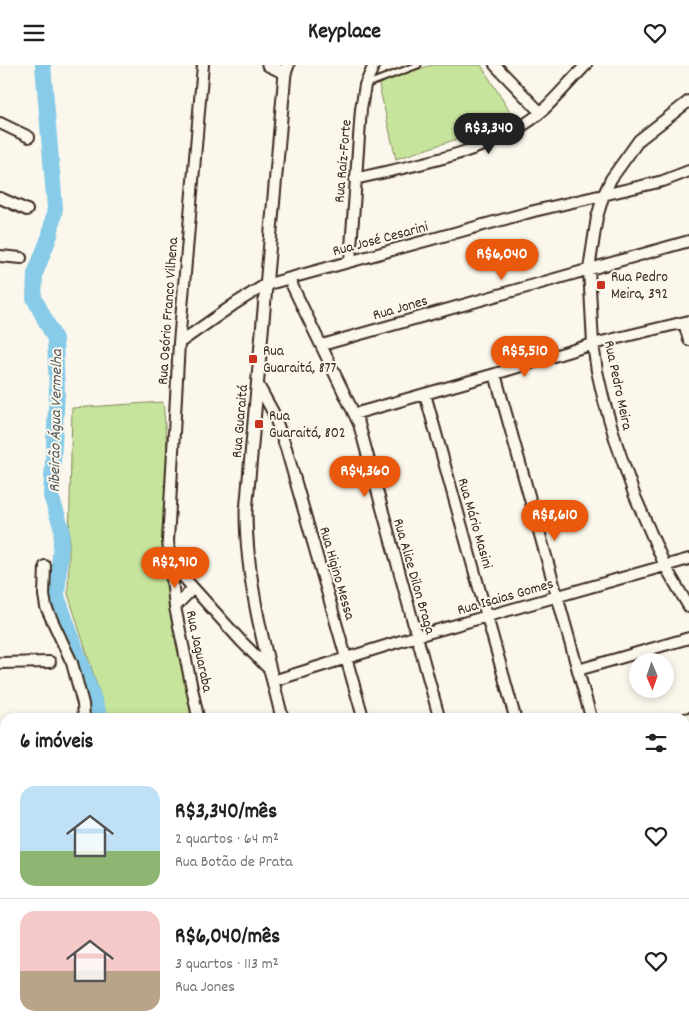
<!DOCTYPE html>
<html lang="pt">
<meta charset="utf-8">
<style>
:root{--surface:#fff;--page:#f2f2f2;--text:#222;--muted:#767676;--line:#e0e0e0;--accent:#ea580c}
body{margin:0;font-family:Dekko,sans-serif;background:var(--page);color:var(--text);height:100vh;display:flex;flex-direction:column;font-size:19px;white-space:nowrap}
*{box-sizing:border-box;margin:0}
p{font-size:16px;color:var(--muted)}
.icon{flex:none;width:28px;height:28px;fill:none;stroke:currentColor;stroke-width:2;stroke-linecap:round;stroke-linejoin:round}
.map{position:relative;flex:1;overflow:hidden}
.drawer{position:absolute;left:0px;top:648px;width:690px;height:321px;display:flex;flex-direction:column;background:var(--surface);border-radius:15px 15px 0 0;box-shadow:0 2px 8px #0003}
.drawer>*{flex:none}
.needle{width:32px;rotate:178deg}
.buttons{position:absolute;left:629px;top:588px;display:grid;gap:10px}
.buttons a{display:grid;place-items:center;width:45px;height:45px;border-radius:50%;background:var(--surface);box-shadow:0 2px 8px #0003;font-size:25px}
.price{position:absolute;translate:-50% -42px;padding:0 11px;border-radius:18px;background:var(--accent);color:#fff;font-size:16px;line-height:32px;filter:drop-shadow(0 1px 2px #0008)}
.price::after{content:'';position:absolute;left:50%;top:30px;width:15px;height:11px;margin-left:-8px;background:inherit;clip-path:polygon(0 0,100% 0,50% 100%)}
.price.current{background:#222;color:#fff}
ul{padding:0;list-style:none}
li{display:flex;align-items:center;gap:15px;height:125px;padding:0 20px}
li+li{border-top:1px solid var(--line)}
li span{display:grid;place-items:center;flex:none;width:140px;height:100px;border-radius:15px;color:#555}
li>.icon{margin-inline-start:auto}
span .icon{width:60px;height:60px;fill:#fffc;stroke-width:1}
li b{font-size:21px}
h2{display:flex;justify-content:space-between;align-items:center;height:60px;padding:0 20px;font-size:21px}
header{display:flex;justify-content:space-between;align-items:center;height:65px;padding:0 20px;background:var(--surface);font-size:22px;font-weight:800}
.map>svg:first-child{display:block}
.green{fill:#c7e49c;stroke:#81875d}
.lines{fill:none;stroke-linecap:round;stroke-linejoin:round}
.river{stroke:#87cbe8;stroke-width:16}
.service-casing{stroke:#3b2a1e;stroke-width:9}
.minor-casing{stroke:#3b2a1e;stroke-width:14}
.tertiary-casing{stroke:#3b2a1e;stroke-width:15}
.service{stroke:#fbf7ec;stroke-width:5}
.minor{stroke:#fbf7ec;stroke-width:10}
.tertiary{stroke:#fbf7ec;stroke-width:11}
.poi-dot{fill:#c8321e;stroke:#fbf7ec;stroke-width:2}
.labels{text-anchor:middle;stroke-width:4;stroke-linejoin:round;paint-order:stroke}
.street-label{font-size:15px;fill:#3b2a1e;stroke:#fbf7ec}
.poi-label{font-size:15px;fill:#3b2a1e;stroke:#fbf7ec;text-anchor:start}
.water-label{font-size:16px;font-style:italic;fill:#525a5b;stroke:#fbf7ec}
</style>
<header><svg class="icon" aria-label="menu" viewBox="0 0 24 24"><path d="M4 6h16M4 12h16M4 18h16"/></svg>Keyplace<svg class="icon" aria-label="heart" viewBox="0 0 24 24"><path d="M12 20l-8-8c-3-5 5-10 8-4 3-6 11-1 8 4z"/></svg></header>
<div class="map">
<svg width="689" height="968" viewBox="0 0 689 968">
<rect width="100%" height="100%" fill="#fbf7ec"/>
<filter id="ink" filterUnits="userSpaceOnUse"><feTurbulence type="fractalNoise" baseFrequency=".02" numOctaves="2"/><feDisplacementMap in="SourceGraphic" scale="10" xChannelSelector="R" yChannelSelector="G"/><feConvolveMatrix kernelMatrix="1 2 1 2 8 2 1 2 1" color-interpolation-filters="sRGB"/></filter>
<g filter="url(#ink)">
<path class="green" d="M432 0H481L515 55 396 94 378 16Z
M163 337 168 393 165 491 195 652H107L68 529 72 343Z
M0 727H5V850H0Z
M689 747V808L685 805V748Z
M0 874H5V964H62V968H0Z"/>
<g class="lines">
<path class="river" d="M43 0 55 143 50 170 35 209 34 233 55 274 57 328 51 431 62 464 57 531 100 652
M82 968 83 964"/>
<defs>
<path id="service" d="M365 20 418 0"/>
<path id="minor" d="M495 0 540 47
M689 36 639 75 611 114 604 129 597 152 589 204 593 279 597 306 604 336 616 377 634 429 665 501 689 542
M0 58 29 72
M355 114C413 100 496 87 541 47 557 32 571 15 586 0
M0 133 27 145
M0 191 21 193
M350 196 361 44 365 20 374 0
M289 214 359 359 439 652
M684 258 689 275
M179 278 236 238 265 220 534 146 663 116 689 106
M322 280 689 176
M495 309 591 652
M257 318 273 347 286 383 363 652
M425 329 515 652
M354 349 495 309 593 279 689 256
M169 496 241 576 269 604
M45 501 44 530 46 542 72 598 83 639 84 652
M175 542 193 523
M0 598 50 597
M578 605 689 573
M273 616 417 571 689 494
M198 652 175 542 168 476 179 278 203 0
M685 654 689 653
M0 678H5
M685 740 689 739
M685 814 689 817
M685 866 689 860
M685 918 689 917
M685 953 689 955
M271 964 278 968
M192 968 193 964
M248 968 251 964
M622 968 624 964"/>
<path id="tertiary" d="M268 0 285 8
M282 652C265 586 246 516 246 447L285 8 288 0
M482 964 489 968"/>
</defs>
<use href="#service" class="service-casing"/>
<use href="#minor" class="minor-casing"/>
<use href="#tertiary" class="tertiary-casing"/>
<use href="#service" class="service"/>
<use href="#minor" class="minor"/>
<use href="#tertiary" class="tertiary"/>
</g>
</g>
<g class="poi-dot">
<rect x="596" y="215" width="10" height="10" rx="2.5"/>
<rect x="248" y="289" width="10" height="10" rx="2.5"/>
<rect x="254" y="354" width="10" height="10" rx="2.5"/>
</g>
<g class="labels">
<g class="street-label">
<text transform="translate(342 96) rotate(-85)" y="5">Rua Raiz-Forte</text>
<text transform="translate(380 173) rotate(-15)" y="5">Rua José Cesarini</text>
<text transform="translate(400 242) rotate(-16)" y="5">Rua Jones</text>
<text transform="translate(167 246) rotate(-86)" y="5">Rua Osório Franco Vilhena</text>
<text transform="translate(619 320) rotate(78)" y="5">Rua Pedro Meira</text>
<text transform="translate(239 356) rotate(-85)" y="5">Rua Guaraitá</text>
<text transform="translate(476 458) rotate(74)" y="5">Rua Mário Masini</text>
<text transform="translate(338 508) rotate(74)" y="5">Rua Higino Messa</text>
<text transform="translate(415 511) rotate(74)" y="5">Rua Alice Dilon Braga</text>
<text transform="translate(505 531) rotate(-16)" y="5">Rua Isaias Gomes</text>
<text transform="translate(200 586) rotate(78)" y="5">Rua Jaguaraba</text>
</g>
<g class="poi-label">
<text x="611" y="216">Rua Pedro<tspan x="611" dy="17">Meira, 392</tspan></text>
<text x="263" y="290">Rua<tspan x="263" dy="17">Guaraitá, 877</tspan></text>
<text x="269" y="355">Rua<tspan x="269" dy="17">Guaraitá, 802</tspan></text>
</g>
<g class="water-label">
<text transform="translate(54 356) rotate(-89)" y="6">Ribeirão Água Vermelha</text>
</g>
</g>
</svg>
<div class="buttons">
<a><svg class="needle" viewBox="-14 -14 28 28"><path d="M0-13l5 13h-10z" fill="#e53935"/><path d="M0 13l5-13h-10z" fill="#767676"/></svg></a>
</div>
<b class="price current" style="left:489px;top:90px">R$3,340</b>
<b class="price" style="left:502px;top:216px">R$6,040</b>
<b class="price" style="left:525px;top:313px">R$5,510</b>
<b class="price" style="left:365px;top:433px">R$4,360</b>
<b class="price" style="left:555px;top:477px">R$8,610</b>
<b class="price" style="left:175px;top:524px">R$2,910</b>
<section class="drawer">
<h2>6 imóveis<svg class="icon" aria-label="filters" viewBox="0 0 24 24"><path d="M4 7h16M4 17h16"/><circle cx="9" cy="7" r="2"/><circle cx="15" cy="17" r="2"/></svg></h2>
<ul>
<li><span style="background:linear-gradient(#bfe0f5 65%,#8fb573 0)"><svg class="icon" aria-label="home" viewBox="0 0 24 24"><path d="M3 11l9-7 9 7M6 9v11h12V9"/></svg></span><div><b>R$3,340/mês</b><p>2 quartos · 64 m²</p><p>Rua Botão de Prata</p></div><svg class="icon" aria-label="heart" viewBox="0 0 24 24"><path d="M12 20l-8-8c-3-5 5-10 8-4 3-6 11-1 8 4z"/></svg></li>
<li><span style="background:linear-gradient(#f6c9c9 60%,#b9a48a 0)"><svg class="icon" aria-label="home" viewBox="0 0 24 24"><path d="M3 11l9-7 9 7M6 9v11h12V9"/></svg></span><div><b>R$6,040/mês</b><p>3 quartos · 113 m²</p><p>Rua Jones</p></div><svg class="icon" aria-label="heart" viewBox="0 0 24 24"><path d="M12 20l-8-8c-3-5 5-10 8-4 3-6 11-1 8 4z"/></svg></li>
</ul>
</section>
</div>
